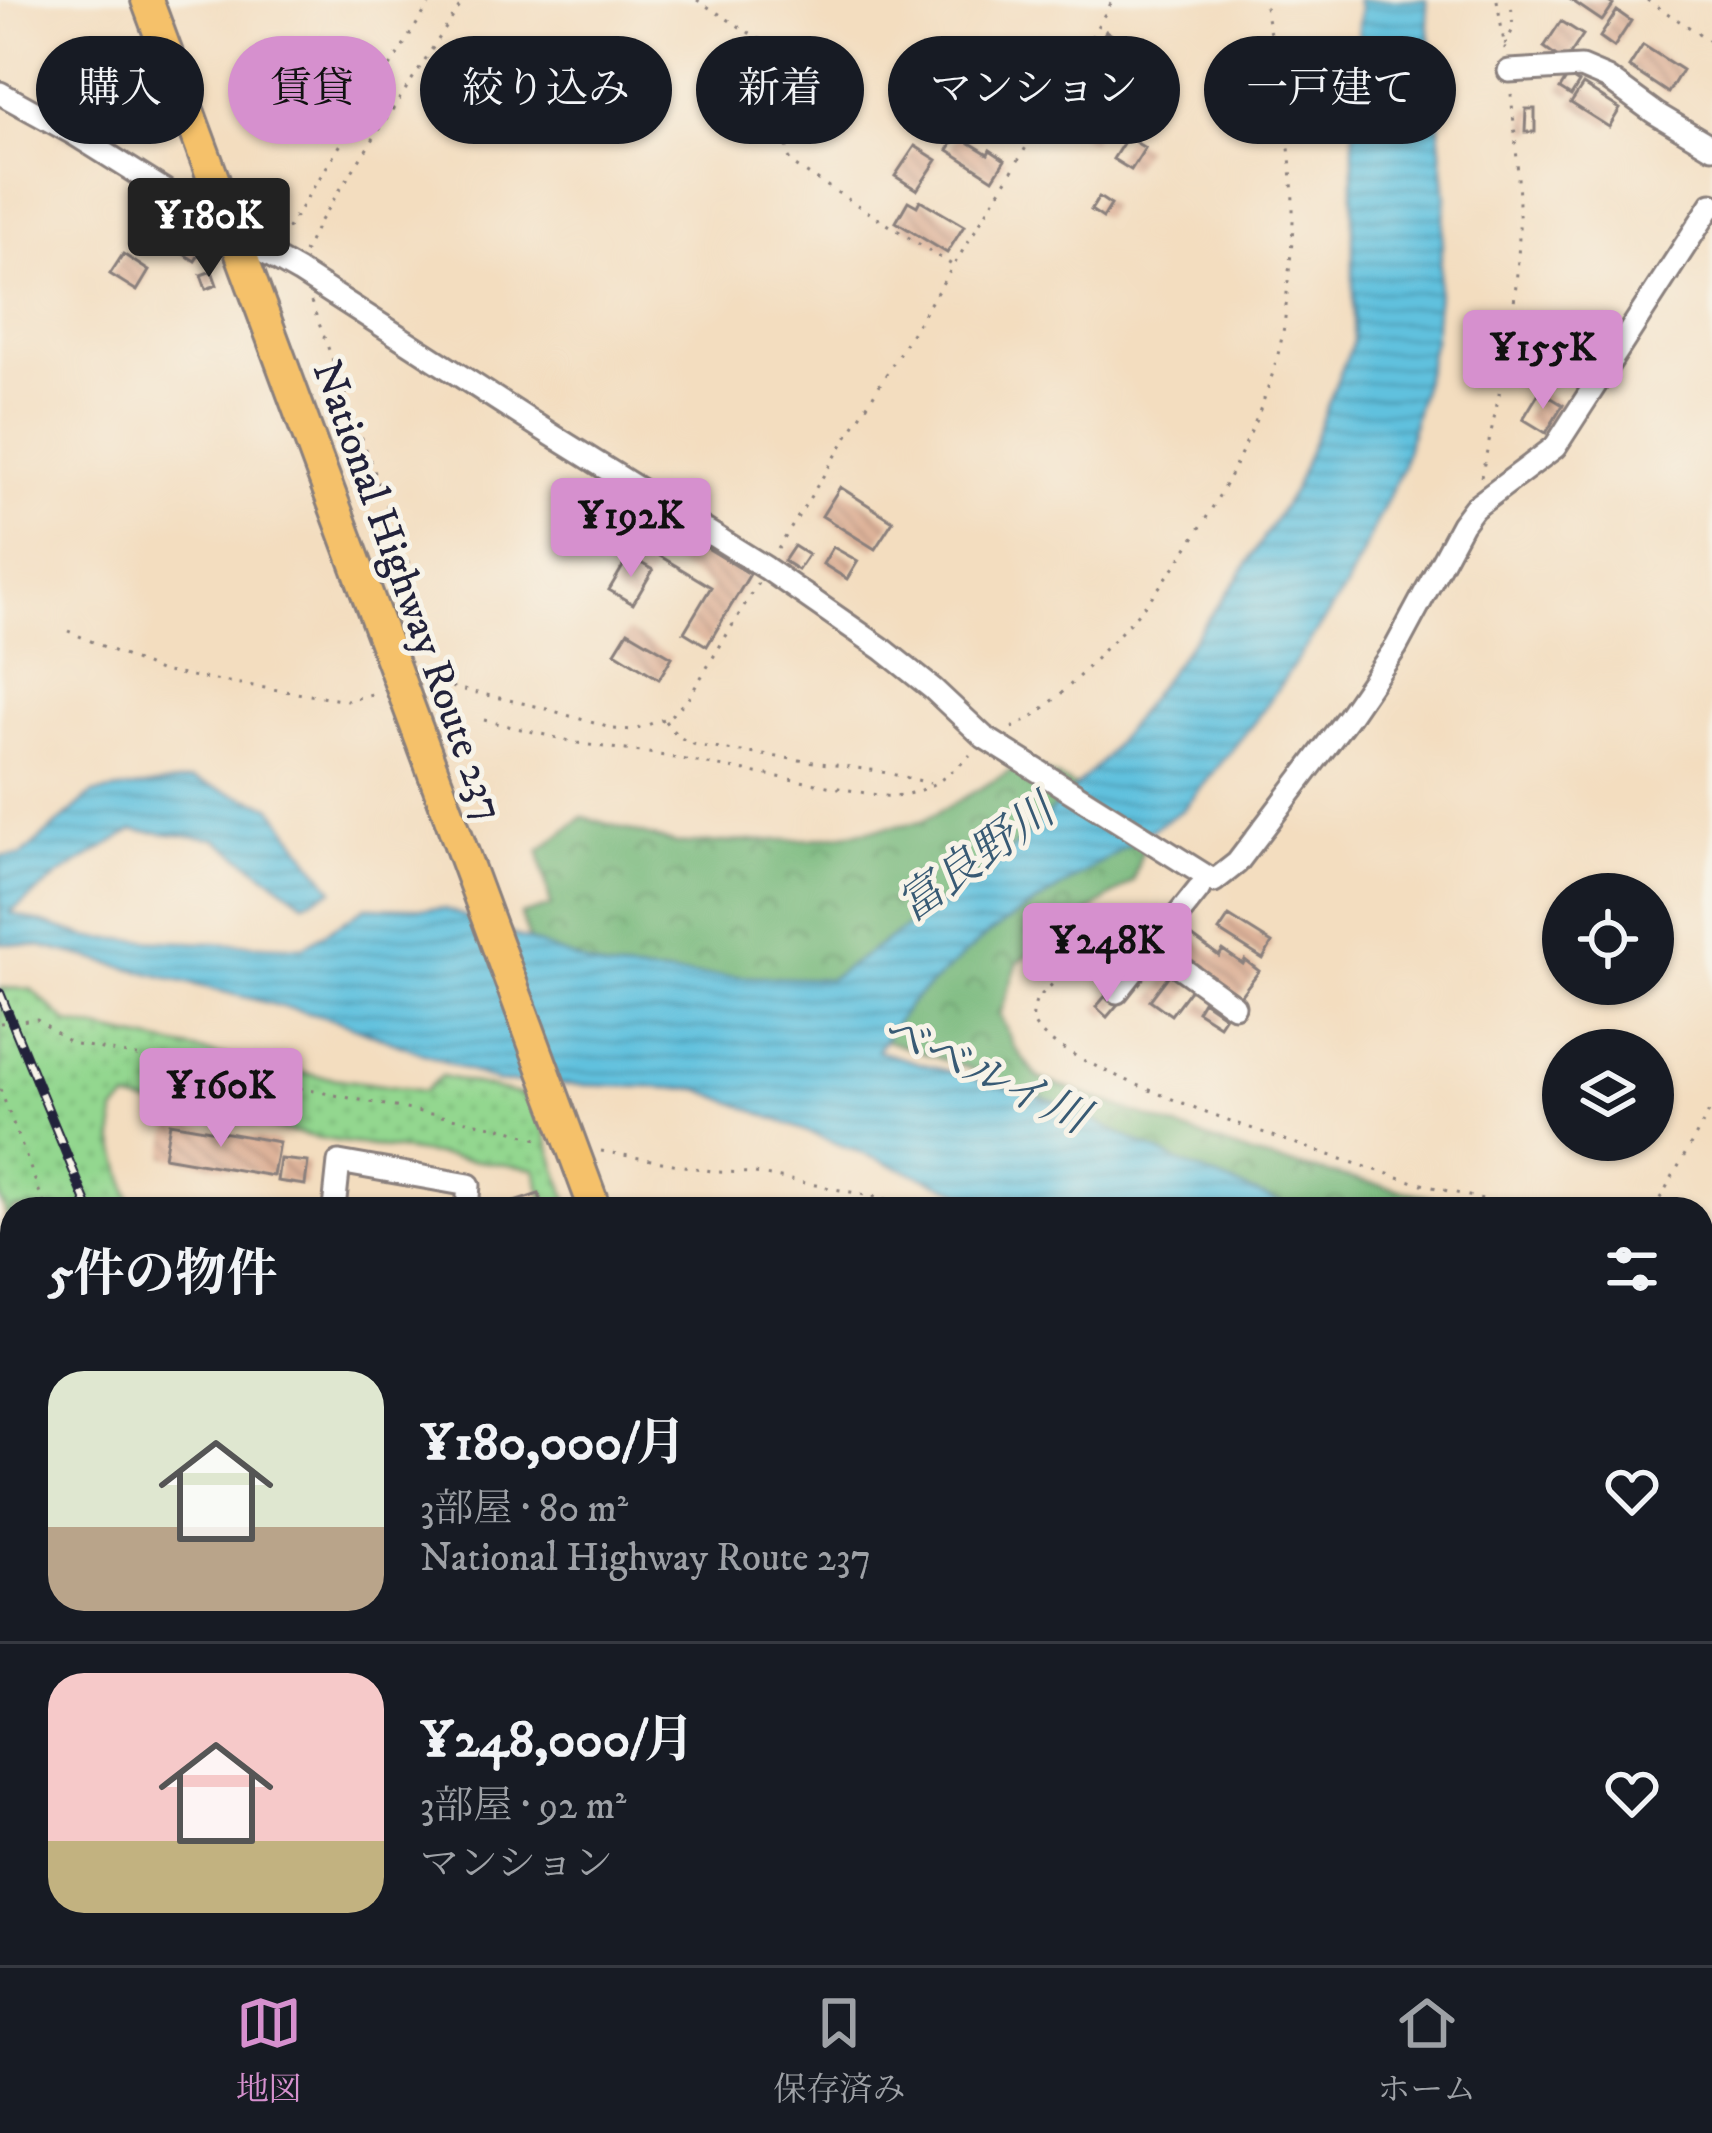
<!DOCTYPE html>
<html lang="ja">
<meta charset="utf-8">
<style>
:root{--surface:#171b24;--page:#242831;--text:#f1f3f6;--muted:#9ea1a6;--line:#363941;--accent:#d690ce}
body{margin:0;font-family:"IM FELL DW Pica","Noto Serif JP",serif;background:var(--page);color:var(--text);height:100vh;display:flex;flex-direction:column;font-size:45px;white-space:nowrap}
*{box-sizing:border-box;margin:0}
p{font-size:39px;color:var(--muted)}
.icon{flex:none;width:66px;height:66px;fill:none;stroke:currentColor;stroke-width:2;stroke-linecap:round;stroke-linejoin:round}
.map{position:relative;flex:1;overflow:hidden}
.sheet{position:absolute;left:0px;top:1197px;width:1713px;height:768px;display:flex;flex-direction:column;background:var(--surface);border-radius:36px 36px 0 0;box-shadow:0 3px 9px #0004}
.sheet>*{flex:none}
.banner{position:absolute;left:36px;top:36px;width:1641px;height:108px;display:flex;gap:24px}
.controls{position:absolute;left:1542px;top:873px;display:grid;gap:24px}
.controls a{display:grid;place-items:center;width:132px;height:132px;border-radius:50%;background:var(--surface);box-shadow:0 3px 9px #0004;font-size:60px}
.price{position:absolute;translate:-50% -102px;padding:0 27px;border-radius:12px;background:var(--accent);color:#111;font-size:39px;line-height:78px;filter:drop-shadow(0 3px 6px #0008)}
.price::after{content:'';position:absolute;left:50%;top:72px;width:36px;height:27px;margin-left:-18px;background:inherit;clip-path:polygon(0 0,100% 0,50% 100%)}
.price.on{background:#222;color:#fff}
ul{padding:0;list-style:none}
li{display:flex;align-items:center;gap:36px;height:300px;padding:0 48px}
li+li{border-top:3px solid var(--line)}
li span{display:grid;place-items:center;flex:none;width:336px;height:240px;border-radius:36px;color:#555}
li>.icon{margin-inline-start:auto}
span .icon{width:144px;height:144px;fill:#fffc;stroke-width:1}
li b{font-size:51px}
h2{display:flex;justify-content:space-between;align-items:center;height:144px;padding:0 48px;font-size:51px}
.tag{padding:0 42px;border-radius:54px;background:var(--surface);box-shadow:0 3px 9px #0004;font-size:42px;line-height:108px}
.tag.on{background:var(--accent);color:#111}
.menu{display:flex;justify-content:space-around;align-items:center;height:168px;border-top:3px solid var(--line);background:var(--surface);font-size:33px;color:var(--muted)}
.menu a{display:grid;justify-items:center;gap:6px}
.menu .on{color:var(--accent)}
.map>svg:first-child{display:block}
.grass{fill:url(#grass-dots);stroke:#5a7c65;stroke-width:3}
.forest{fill:url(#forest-crowns);stroke:#4c6d5a;stroke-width:3}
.water{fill:url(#water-rules);stroke:#41728c;stroke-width:3}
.building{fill:url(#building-back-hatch)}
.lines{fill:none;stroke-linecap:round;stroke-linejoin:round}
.minor-casing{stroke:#8a807d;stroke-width:27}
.highway-casing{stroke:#8a807d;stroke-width:36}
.path{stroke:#8a807d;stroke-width:3;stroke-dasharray:3 9;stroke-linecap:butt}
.minor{stroke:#fff;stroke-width:21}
.highway{stroke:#f5c16b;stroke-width:30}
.rail-casing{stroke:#22223b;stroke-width:10}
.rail{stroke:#f7f3e8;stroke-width:6;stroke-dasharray:18;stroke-linecap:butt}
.labels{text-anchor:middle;stroke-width:10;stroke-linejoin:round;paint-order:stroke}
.street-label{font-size:42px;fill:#22223b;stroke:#f7f3e8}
.water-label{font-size:45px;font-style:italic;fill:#385a74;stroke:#f7f3e8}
</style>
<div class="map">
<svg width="1712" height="1965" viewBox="0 0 1712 1965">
<defs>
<pattern id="grass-dots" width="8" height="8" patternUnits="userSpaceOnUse" patternTransform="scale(3)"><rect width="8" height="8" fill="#93d78f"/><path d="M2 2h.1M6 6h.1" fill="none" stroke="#7eb87c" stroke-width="1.8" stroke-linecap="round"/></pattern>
<pattern id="forest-crowns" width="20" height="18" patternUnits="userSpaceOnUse" patternTransform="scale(3)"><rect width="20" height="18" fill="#76b87a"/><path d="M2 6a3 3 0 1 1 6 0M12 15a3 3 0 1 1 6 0" fill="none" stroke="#609565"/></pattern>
<pattern id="water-rules" width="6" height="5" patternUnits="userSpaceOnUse" patternTransform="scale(3)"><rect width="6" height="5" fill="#60c1de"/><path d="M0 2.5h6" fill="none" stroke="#4f9cb5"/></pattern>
<pattern id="building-back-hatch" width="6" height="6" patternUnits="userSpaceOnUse" patternTransform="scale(3)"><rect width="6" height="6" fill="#deb39a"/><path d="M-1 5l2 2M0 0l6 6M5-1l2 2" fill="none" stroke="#be9a86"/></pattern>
</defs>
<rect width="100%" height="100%" fill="#f7f3e8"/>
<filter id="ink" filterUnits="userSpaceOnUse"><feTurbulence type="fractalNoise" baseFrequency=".00833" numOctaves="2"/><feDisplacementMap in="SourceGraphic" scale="24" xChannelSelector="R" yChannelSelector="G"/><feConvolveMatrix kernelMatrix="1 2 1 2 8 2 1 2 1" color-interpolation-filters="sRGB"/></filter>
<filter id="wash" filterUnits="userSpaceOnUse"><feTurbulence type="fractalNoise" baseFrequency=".004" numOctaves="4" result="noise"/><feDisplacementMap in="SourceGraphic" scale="48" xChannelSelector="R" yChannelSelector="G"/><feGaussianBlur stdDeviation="2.7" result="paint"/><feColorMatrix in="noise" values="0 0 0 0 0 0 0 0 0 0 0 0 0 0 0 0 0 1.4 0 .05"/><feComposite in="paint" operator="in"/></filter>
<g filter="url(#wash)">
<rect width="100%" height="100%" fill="#f3ddbf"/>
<path class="grass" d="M0 988 31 989 68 1023 318 1076 424 1091 442 1076 534 1098 570 1209H547L535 1169 330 1140 127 1100 115 1112 114 1139 132 1209H12V1229L0 1198Z
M12 1456V1548L0 1539V1458Z
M0 1898 12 1903V1953H117L138 1965H0Z
M243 1953H354L358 1965H247Z
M474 1953H543L535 1965H467Z"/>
<path class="forest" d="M1026 762 1150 824 1133 881 1018 962 1000 1015 1014 1047 1038 1078 1255 1156 1482 1209H1236L1197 1185 974 1070 878 1038 560 963 530 942 521 915 551 906 539 851 583 817 677 844 812 839 922 822Z"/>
<path class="water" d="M1357 0H1426L1446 197 1434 340 1402 468 1346 588 1259 716 1184 809 988 934 909 1004 877 1051 1055 1102 1183 1164 1296 1209H1004L699 1089 498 1082 336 1020 41 946 0 943V856H21L92 794 192 780 271 806 333 890 304 902 216 839 133 830 59 875 10 913 91 938 303 947 366 907 445 909 605 970 677 975 830 979 994 867 1102 761 1235 583 1294 489 1353 341V144L1360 9Z
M1701 1262 1712 1263V1328L1701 1327Z
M1701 1729 1712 1750V1964L1701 1943Z"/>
<g id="blocks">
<path class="building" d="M1571 0H1606L1613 5 1602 21Z
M1617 11 1631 21 1614 47 1600 37Z
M1561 21 1583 35 1565 62 1544 47Z
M1106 31 1123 42 1096 86 1078 75Z
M1643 45 1682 70 1668 93 1629 67Z
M1127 60 1151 75 1125 114 1101 99Z
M1568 76 1579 83 1571 96 1560 89Z
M1583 85 1620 109 1609 127 1571 103Z
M1071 96 1106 118 1091 142 1056 120Z
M1526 109H1535V132H1525Z
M957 135 988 154 990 150 1005 160 993 179 948 150Z
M1127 137 1145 148 1131 170 1113 159Z
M915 146 937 160 917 190 895 176Z
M1099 197 1111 205 1103 218 1091 210Z
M920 200 964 226 947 253 896 222 908 201 917 206Z
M148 207 171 222 174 219 189 229 185 236 204 247 195 261 174 248 173 251 135 227Z
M123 254 149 271 137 291 110 274Z
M212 271 217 285 206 289 201 275Z
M1540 391 1563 405 1546 433 1523 419Z
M840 487 893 521 875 549 822 516Z
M676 529 750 574 707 646 684 632 711 587 660 556Z
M794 546 808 555 798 570 784 561Z
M833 547 858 561 847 579 823 564Z
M629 556 653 570 633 604 609 590Z
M628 631 672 657 659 679 615 652Z
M1229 916 1272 943 1263 959 1219 931Z
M1189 934 1219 956 1223 950 1243 964 1245 960 1259 971 1238 999 1175 953Z
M1172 971 1192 987 1171 1015 1150 1000Z
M1108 993 1119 1003 1107 1017 1096 1007Z
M1203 1001 1225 1016 1219 1025 1197 1011Z
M170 1123 279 1142 273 1176 164 1157Z
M280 1159 308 1162 305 1185 277 1181Z
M539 1194 544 1209H513L511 1203Z
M684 1953H702L706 1965H678L675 1956Z
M1098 1953H1133L1137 1965H1102Z
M1152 1953H1197L1198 1954 1155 1965Z
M1323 1956 1325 1965H1296V1964Z"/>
</g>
</g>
<g filter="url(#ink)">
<use href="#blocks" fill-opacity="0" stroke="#8a807d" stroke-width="3"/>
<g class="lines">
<defs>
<path id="minor" d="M1509 71 1581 67 1607 78 1655 113 1712 147
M0 93 76 135 253 246 299 272 552 435 766 568 884 650 933 689 984 737 1214 881 1237 863 1348 717 1396 647 1462 524 1474 508 1555 447 1712 204
M1152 947 1234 1006
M1117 992 1199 889
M334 1209 339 1162 469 1185 467 1209
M1701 1879 1712 1871
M1008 1953 1011 1965
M1276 1953 1279 1965
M1460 1953 1464 1965
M766 1965 767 1953
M842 1965 887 1953
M1580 1965 1598 1953"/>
<path id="highway" d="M147 0 595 1209
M558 1965 564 1953"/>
</defs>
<use href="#minor" class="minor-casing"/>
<use href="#highway" class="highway-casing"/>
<path class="path" d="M697 0 826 81 787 144V154L794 165 952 265
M1497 0 1505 49
M1647 0 1712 42
M1505 45 1513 29 1511 0
M281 239 432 0
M304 253 317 225 464 0
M311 302 409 564
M1481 477C1499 398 1517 316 1519 235 1520 188 1516 141 1511 94
M778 549 1012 171 1113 0
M68 631 159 671 347 701 379 692
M428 682 540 707 614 729 634 730 669 717 688 699 758 583
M484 720 582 744 648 753 882 796C918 798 946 780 970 755
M665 721C675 734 682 741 699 746L878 771 930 783
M1012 728C1055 707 1088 666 1121 632 1190 560 1262 435 1282 337 1286 319 1286 300 1288 282 1290 261 1293 239 1293 218 1294 145 1276 71 1264 0
M1158 906C1134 924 1047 981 1036 1002 1034 1006 1032 1016 1033 1020 1038 1063 1332 1156 1382 1172 1431 1188 1482 1200 1533 1209
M0 1023 37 1019 71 1043 507 1129 544 1141
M0 1089 46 1209
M601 1151 717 1172 755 1173 936 1209
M1654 1209 1712 1107
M1701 1238 1712 1240
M1701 1362 1712 1363
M1701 1661 1712 1680
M1674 1953 1681 1965"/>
<use href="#minor" class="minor"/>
<use href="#highway" class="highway"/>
<defs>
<path id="rail" d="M0 993 89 1209
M0 1938 12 1942
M35 1953 60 1965
M302 1953 306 1965"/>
</defs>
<use href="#rail" class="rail-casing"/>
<use href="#rail" class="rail"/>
</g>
</g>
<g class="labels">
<g class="street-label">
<text transform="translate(410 590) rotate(70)" y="15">National Highway Route 237</text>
</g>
<g class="water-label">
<text transform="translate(975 857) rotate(-36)" y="16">富良野川</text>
<text transform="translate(985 1072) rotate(25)" y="16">ベベルイ川</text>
</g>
</g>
</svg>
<div class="controls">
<a><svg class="icon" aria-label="locate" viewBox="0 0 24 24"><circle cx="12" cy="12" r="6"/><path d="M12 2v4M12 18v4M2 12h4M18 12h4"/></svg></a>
<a><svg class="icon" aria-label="layers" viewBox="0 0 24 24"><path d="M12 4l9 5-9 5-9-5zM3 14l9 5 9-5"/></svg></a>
</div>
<b class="price on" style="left:209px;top:280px">¥180K</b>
<b class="price" style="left:1543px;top:412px">¥155K</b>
<b class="price" style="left:631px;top:580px">¥192K</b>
<b class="price" style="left:1107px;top:1005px">¥248K</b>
<b class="price" style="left:221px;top:1150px">¥160K</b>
<div class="banner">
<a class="tag">購入</a>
<a class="tag on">賃貸</a>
<a class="tag">絞り込み</a>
<a class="tag">新着</a>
<a class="tag">マンション</a>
<a class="tag">一戸建て</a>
</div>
<section class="sheet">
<h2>5件の物件<svg class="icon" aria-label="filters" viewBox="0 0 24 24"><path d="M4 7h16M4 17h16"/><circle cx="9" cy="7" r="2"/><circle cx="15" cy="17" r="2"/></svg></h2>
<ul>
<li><span style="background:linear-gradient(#dfe7d0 65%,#b9a48a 0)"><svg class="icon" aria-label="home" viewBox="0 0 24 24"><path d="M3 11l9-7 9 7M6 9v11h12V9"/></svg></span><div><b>¥180,000/月</b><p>3部屋 · 80 m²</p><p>National Highway Route 237</p></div><svg class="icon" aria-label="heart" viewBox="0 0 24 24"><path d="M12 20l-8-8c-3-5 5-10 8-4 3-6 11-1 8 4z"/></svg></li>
<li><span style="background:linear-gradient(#f6c9c9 70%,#c2b280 0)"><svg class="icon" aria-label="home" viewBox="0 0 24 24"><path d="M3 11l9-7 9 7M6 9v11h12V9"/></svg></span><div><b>¥248,000/月</b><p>3部屋 · 92 m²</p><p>マンション</p></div><svg class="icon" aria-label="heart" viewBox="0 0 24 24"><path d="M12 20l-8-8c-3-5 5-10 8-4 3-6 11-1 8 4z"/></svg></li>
</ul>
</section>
</div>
<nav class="menu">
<a class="on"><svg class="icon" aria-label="map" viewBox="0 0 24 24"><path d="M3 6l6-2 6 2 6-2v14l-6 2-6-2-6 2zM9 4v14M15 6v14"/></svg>地図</a>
<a><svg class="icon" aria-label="saved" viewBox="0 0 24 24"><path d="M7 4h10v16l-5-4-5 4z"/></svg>保存済み</a>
<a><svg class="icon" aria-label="home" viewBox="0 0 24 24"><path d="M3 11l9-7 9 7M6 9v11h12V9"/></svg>ホーム</a>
</nav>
